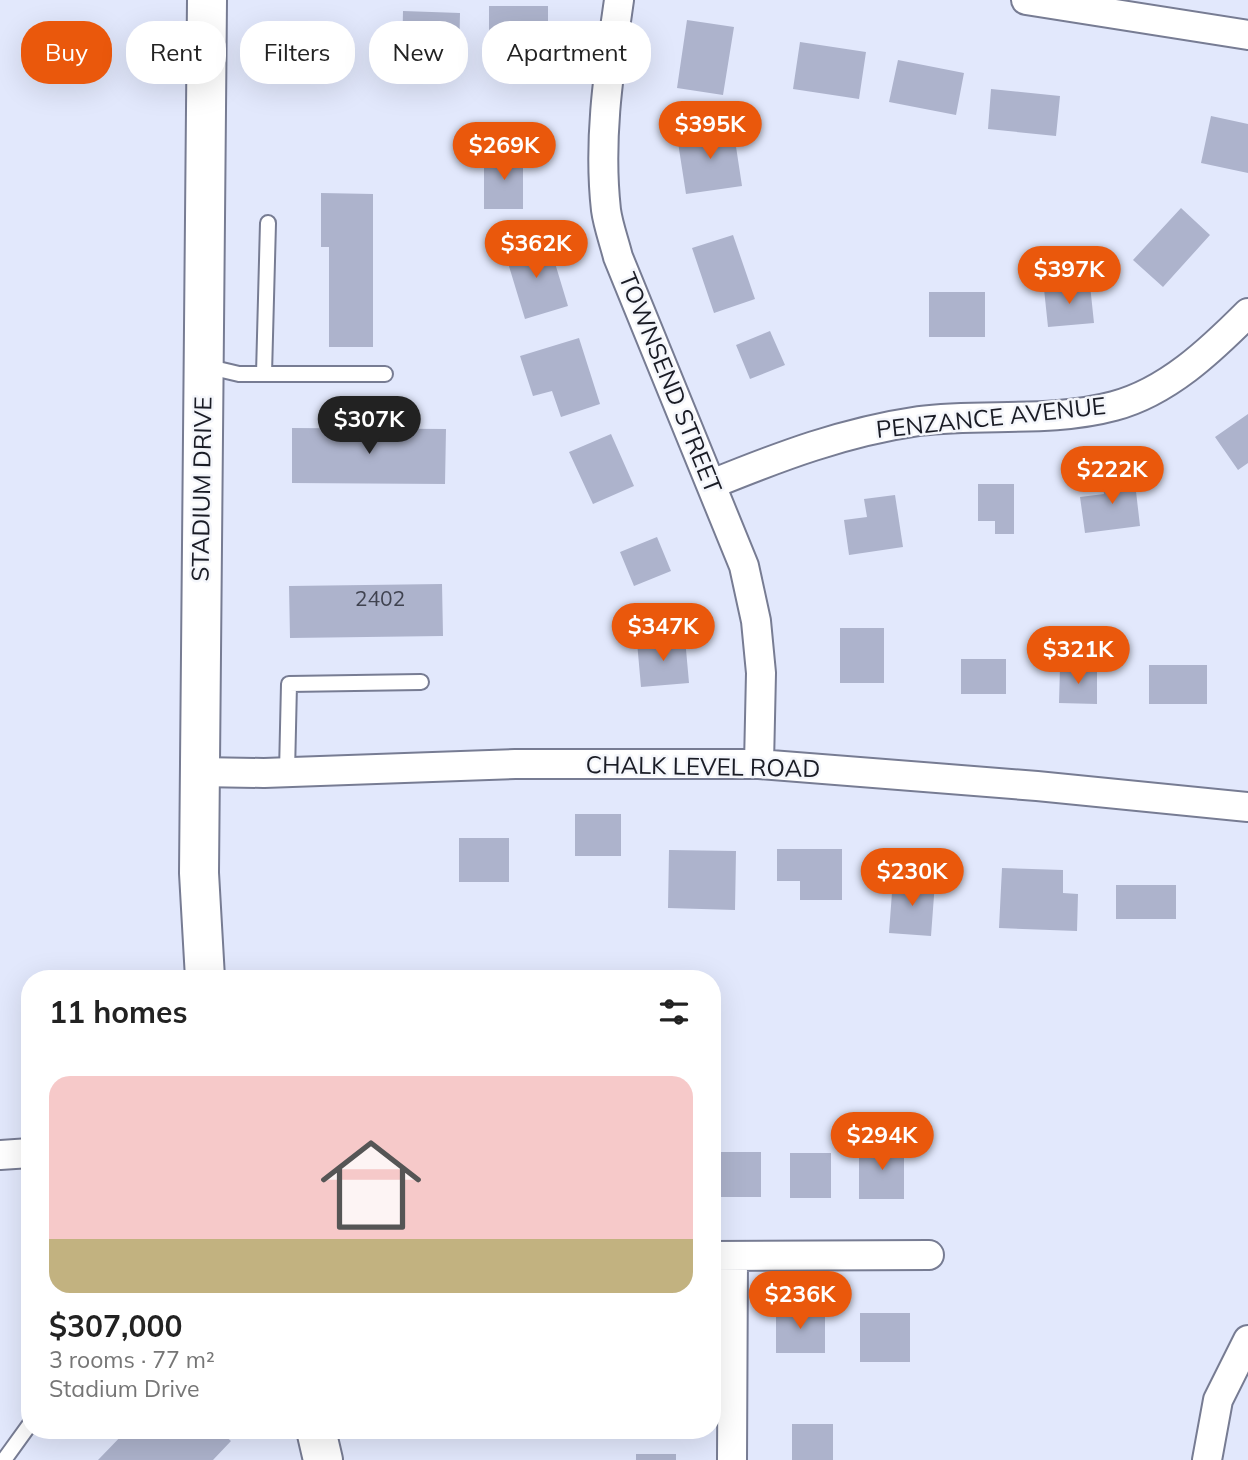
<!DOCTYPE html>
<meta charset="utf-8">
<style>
:root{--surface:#fff;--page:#f2f2f2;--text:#222;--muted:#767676;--accent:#ea580c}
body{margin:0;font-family:Mulish,sans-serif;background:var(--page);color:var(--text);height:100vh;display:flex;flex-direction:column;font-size:26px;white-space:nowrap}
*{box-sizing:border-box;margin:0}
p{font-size:23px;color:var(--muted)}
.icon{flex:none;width:38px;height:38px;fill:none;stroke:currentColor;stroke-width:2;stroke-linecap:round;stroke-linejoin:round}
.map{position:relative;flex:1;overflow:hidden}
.sheet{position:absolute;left:21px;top:970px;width:700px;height:469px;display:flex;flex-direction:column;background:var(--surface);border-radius:28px;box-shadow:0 7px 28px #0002}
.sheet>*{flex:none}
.guide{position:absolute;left:21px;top:21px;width:700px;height:63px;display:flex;gap:14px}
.price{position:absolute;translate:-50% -60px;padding:0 16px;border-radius:24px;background:var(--accent);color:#fff;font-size:23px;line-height:46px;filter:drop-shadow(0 2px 4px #0008)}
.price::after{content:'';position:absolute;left:50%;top:42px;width:21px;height:16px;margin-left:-10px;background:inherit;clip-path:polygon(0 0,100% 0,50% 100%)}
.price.active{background:#222;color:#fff}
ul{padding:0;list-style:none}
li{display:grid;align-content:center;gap:14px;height:371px;padding:0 28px}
li span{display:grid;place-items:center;height:217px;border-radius:21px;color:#555}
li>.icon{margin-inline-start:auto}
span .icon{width:126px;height:126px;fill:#fffc;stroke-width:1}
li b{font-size:30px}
h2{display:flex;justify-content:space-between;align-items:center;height:84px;padding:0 28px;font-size:30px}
.tag{padding:0 24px;border-radius:28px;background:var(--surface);box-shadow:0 7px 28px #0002;font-size:24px;line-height:63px}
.tag.active{background:var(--accent);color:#fff}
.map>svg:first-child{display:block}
.building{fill:#adb3cc}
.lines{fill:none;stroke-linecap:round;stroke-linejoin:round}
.lane-casing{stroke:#777c93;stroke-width:18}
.street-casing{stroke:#777c93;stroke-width:32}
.secondary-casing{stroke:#777c93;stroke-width:42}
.lane{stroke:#fff;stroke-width:14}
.street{stroke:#fff;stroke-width:28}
.secondary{stroke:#fff;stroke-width:38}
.labels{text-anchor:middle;stroke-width:5;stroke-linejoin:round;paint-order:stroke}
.number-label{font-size:21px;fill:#3f424f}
.street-label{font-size:24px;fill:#1a1c25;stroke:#f4f6fb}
</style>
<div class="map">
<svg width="1248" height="1460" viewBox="0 0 1248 1460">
<rect width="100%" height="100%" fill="#e2e8fc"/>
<path class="building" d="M489 6H548V42H489Z
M403 11 460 13 459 59 402 57Z
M687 20 734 27 723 95 677 88Z
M800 42 866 52 859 99 793 89Z
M898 60 964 73 956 115 889 102Z
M991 89 1060 96 1056 136 988 129Z
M1211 116 1248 124V173L1201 163Z
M733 127 742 186 686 194 677 136Z
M523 154V209H484V155Z
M321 193 373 194V347H329V247H321Z
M1181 208 1210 235 1163 287 1133 260Z
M733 235 755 299 714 313 692 248Z
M548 240 568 306 525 319 505 253Z
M1090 285 1094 323 1048 327 1044 289Z
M929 292H985V337H929Z
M770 331 785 365 750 379 736 345Z
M579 338 600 404 561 417 552 391 533 396 520 356Z
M1248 414V463L1238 470 1215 437Z
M292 428 446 429 445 484 292 483Z
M611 434 634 486 593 504 569 452Z
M1134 474 1140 526 1085 533 1080 497 1104 494 1102 478Z
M978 484H1014V534H995V521H978Z
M895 495 903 547 849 555 844 520 867 517 864 499Z
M657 537 671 571 634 586 620 552Z
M442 584 443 636 290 638 289 586Z
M840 628H884V683H840Z
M685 638 689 683 641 687 637 642Z
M961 659H1006V694H961Z
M1149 665H1207V704H1149Z
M1060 667 1097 668V704L1059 703Z
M575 814H621V856H575Z
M459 838H509V882H459Z
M777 849H842V900H800V881H777Z
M669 850 736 851 735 910 668 908Z
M1002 868 1063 870V893L1078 894 1077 931 999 928Z
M893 879 935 882 931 936 889 933Z
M1116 885H1176V919H1116Z
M859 1146H904V1199H859Z
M713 1152H761V1197H713Z
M790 1153H831V1198H790Z
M776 1309H825V1353H776Z
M860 1313H910V1362H860Z
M792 1424H833V1460H792Z
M127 1430H218L231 1441 213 1460H98Z
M636 1454H676V1460H636Z"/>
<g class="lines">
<defs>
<path id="lane" d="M205 366 239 374H385
M264 374 268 223
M287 772 289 684 421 682
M4 1460 30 1424"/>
<path id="street" d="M619 0C609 70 598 139 606 210 608 225 614 241 618 257L744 566 756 621 761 673 759 764
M1026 0 1248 35
M712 484C781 456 844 432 919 421 983 413 1051 423 1114 406 1167 392 1210 351 1248 313
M199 772 264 773 515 764H759L1037 786 1248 807
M0 1155 30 1153
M712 1256 929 1255
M732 1460 733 1256
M1207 1460 1218 1400 1248 1340"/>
<path id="secondary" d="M205 978 199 873 207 0
M316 1430 323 1460"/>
</defs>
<use href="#lane" class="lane-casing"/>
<use href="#street" class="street-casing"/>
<use href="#secondary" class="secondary-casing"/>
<use href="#lane" class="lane"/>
<use href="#street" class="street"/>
<use href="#secondary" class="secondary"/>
</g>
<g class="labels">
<g class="number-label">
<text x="380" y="606">2402</text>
</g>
<g class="street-label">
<text transform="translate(670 383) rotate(68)" y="8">TOWNSEND STREET</text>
<text transform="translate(991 418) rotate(-6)" y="8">PENZANCE AVENUE</text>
<text transform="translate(202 489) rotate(-89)" y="8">STADIUM DRIVE</text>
<text transform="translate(703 767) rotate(1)" y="8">CHALK LEVEL ROAD</text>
</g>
</g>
</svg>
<b class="price" style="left:710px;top:161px">$395K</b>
<b class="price" style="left:504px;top:182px">$269K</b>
<b class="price" style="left:536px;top:280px">$362K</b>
<b class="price" style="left:1069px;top:306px">$397K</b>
<b class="price active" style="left:369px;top:456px">$307K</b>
<b class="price" style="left:1112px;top:506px">$222K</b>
<b class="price" style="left:663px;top:663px">$347K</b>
<b class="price" style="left:1078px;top:686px">$321K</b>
<b class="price" style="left:912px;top:908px">$230K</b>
<b class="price" style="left:882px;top:1172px">$294K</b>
<b class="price" style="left:800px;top:1331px">$236K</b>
<div class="guide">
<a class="tag active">Buy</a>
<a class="tag">Rent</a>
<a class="tag">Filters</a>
<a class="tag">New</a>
<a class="tag">Apartment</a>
</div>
<section class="sheet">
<h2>11 homes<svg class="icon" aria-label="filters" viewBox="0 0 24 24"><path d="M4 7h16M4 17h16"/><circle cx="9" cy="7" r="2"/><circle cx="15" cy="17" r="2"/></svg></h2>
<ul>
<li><span style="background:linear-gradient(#f6c9c9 75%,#c2b280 0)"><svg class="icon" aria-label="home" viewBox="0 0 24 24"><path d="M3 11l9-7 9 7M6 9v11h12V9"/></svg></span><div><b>$307,000</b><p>3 rooms · 77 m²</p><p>Stadium Drive</p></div></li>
</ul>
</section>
</div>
